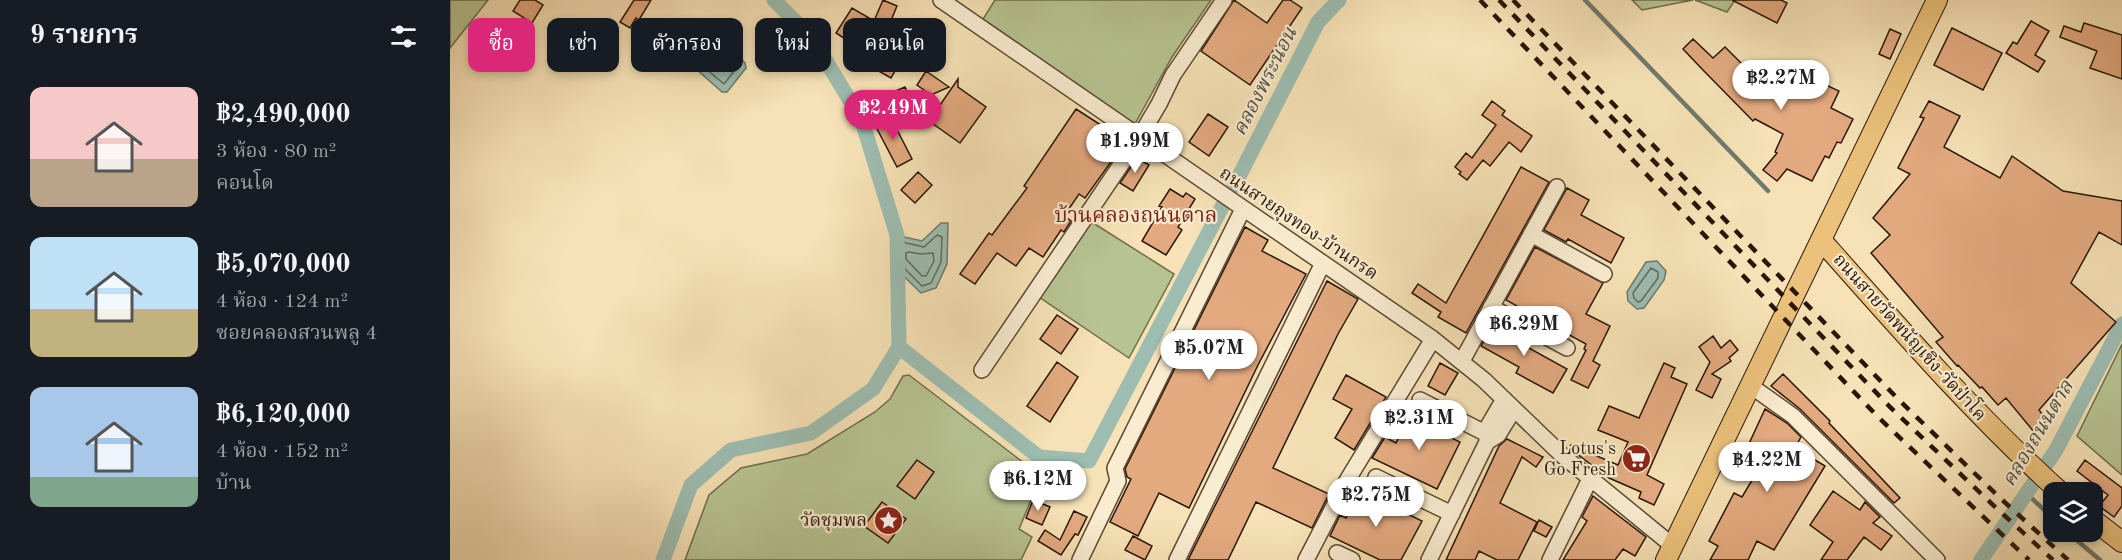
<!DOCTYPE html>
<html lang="th">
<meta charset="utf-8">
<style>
:root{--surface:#171b24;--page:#242831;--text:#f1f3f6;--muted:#9ea1a6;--accent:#db2777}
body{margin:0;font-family:"Old Standard TT","Noto Serif Thai",serif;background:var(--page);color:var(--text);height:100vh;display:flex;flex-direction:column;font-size:22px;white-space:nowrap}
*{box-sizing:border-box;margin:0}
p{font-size:20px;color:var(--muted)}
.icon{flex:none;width:33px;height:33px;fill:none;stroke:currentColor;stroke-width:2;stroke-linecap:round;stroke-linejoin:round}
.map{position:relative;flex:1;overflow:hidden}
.drawer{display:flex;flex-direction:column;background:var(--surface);width:450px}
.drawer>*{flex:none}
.guide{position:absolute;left:18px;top:18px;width:570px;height:54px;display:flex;gap:12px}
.buttons{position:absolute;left:1593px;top:482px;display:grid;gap:12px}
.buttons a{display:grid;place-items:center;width:60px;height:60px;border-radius:12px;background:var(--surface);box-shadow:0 3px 9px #0003;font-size:30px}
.price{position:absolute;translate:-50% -51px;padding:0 14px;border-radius:21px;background:#fff;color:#222;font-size:20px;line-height:39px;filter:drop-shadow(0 2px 3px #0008)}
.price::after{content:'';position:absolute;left:50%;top:36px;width:18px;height:14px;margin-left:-9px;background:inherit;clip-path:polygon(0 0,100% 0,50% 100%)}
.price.active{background:var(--accent);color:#fff}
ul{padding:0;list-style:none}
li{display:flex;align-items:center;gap:18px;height:150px;padding:0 30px}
li span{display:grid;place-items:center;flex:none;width:168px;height:120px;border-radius:12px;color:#555}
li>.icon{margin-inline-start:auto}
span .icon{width:72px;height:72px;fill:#fffc;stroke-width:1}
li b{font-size:26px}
h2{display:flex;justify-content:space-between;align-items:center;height:72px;padding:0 30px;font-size:26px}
.tag{padding:0 21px;border-radius:12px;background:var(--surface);box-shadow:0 3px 9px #0003;font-size:21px;line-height:54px}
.tag.active{background:var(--accent);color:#fff}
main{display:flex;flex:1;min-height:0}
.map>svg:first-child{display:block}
.green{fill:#b7c492;stroke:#706d4c;stroke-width:1.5}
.water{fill:#9dbdb1;stroke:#6f7a6d;stroke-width:1.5}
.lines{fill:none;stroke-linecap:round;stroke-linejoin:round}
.shore{stroke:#636a5c;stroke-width:1.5}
.stream{stroke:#6f7a6d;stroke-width:4.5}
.canal{stroke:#9dbdb1;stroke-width:15}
.building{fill:#e3aa80;stroke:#291607;stroke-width:1.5}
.minor-casing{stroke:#5c4933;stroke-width:18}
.major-casing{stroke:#291607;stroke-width:22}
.minor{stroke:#f9ecd0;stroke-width:15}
.major{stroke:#ebc17b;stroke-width:20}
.rail{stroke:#291607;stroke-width:4.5;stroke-dasharray:10 10;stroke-linecap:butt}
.labels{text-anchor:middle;stroke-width:4.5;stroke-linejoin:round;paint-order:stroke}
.street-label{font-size:18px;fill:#291607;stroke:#f9ecd0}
.poi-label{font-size:18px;fill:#291607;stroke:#f9ecd0;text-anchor:end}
.water-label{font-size:20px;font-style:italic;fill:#525042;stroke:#f9ecd0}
.quarter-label{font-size:21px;fill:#7a1f14;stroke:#f9ecd0}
</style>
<main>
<section class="drawer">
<h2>9 รายการ<svg class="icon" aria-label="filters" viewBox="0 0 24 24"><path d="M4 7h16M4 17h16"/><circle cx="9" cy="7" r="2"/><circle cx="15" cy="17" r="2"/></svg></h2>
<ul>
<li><span style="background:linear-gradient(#f6c9c9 60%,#b9a48a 0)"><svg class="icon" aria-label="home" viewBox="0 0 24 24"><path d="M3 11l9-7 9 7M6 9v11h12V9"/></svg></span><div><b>฿2,490,000</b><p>3 ห้อง · 80 m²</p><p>คอนโด</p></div></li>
<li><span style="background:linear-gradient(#bfe0f5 60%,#c2b280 0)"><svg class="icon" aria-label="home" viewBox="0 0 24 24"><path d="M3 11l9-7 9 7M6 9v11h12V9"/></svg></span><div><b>฿5,070,000</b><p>4 ห้อง · 124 m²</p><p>ซอยคลองสวนพลู 4</p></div></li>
<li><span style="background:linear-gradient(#a9c7e8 75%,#7fa58c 0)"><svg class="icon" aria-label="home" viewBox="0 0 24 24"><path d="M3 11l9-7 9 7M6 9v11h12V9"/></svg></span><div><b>฿6,120,000</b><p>4 ห้อง · 152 m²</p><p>บ้าน</p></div></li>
</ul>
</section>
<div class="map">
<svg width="1672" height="560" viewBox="0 0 1672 560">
<rect width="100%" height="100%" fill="#f6e2b6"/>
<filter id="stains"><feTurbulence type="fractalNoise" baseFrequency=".00333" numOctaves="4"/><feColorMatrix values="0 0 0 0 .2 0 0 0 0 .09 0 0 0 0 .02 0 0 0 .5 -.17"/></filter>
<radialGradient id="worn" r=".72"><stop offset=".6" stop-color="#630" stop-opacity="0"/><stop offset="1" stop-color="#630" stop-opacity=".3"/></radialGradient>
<path class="green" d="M0 0H38L0 48Z
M545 0H761L722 57 685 124 533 19Z
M1182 0H1243L1192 10Z
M1245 0H1285L1277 12Z
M640 221 724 274 679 358 589 297Z
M1672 344V475L1627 436Z
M459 375 591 476 569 529 582 537 571 560H235L259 495 291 468 357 454 425 412 440 399 453 376Z"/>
<path class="water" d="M259 34H265L295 63 296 68 277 92H272L244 67 243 61Z
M491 223H498L497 264 486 288 471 293 441 264 443 241 450 236 472 241Z
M1207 261 1216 271 1214 280 1194 308 1187 309 1178 301 1177 292 1196 262Z"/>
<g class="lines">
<path class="shore" d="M263 42 288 66 274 84 249 63 260 43Z
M487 235 492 237 491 262 481 283 472 286 448 262 449 245 452 242 474 247Z
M459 252 471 254 483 253 484 261 476 276H472L456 259V253Z
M1201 268 1208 272V278L1191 301 1188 302 1184 298 1183 293Z"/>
<path class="stream" d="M1135 0 1318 191
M1576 493 1604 519
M1616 531 1650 560"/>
<path class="canal" d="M784 186 868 22 889 0
M449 347 589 457 639 461 773 205
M213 560 241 485 281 450 361 433 423 389 449 347 447 235 412 121 363 39 324 0
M1531 560 1606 450 1672 324"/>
</g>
<path class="building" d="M70 0H85L93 5 82 23 63 11Z
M184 0H201L189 20 186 18 180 28 170 22Z
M433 0 447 6 440 23 455 31 445 48 455 53 441 78 418 65 416 67 401 58 408 47 386 33 402 8 424 21Z
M784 0 817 23 833 0H840L852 8 800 85 751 51Z
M1282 0H1331L1337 3 1327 23Z
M1581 21 1599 31 1585 55 1595 61 1588 72 1556 53 1563 42 1567 44Z
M1634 23 1672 35V79L1640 68 1647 51 1610 37 1614 26 1631 32Z
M1502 28 1552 53 1533 90 1484 65Z
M1440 29 1451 34 1440 59 1429 54Z
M1243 39 1263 58 1275 47 1315 87 1337 65 1357 85 1361 78 1389 91 1381 108 1403 119 1391 143 1387 142 1379 158 1375 156 1362 181 1337 169 1327 181 1313 170 1327 153 1325 152 1333 134 1305 119 1303 121 1252 69 1233 49Z
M476 71 499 87 481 95 467 85Z
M508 79V87L536 107 510 143 479 121Z
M455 87 462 103 430 116 424 100Z
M1042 101 1055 111 1052 115 1082 136 1071 152 1059 142 1040 166 1033 160 1017 180 1009 174 1011 172 1005 167 1016 153 1022 158 1046 125 1032 115Z
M1479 101 1510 116 1494 147 1550 178 1562 156 1613 191 1672 201V245L1649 232 1621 283 1666 322 1589 410 1597 420 1584 432 1556 398 1548 405 1532 387 1530 388 1508 365 1507 366 1486 342 1493 337 1421 253 1440 235 1423 218 1460 174 1448 168 1474 118 1470 117Z
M626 109 674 140 669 147 671 148 635 198 629 194 614 216 621 221 614 232 611 230 593 257 579 248 566 266 547 253 525 284 510 274 539 233 542 235 577 188 574 186Z
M439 114 462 159 447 167 424 123Z
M758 114 778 127 759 156 739 142Z
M687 158 699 165 683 191 670 183Z
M1071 167 1099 182 1016 333 988 317 991 312 962 293 968 284 996 303Z
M468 172 482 185 465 203 451 190Z
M1117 188 1139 200 1131 215 1174 238 1161 263 1118 239 1116 242 1094 230Z
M720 189 733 197 736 193 745 199 728 227 732 230 716 255 692 241 712 207 709 206Z
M795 227 818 240 812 251 856 274 808 365 739 508 709 493 688 536 660 522 681 479 677 477 675 469Z
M1085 247 1153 283 1136 314 1160 326 1143 361 1150 365 1138 388 1121 380 1136 350 1134 349 1136 344 1056 300Z
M877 281 908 299 888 334 823 468 879 494 862 528 806 502 778 560H738Z
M607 315 628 329 611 354 590 339Z
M1045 322 1081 341 1077 347 1117 369 1103 393 1066 373 1069 367 1031 346Z
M1263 336 1271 348 1280 340 1288 350 1279 358 1281 361 1262 374 1271 379 1262 398 1246 390 1260 362 1249 347Z
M607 362 628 377 600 422 577 406Z
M990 363 1008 373 995 395 978 386Z
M1214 363 1225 368 1221 377 1237 384 1197 475 1214 484 1204 505 1189 498 1191 492 1159 478 1119 448 1121 445 1168 465 1178 442 1148 430 1159 406 1189 418Z
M1333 374 1380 421 1379 423 1450 498 1444 503 1350 409 1321 386Z
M896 375 936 397 904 450 885 438 902 409 883 399Z
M1315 409 1337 423 1351 437 1345 448 1375 466 1324 550 1307 541 1298 560H1260L1268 546 1259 541 1284 493 1292 497 1316 457 1297 448Z
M962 410 980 419 977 426 1010 442 987 489 922 458 935 437 946 443Z
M1057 439 1093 457 1086 467 1072 457 1050 503 1087 522 1068 560H1047L1029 551 1025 560H996L1049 446Z
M467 460 484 472 465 499 447 486Z
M1635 460 1672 488V506L1664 517 1649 506 1658 495 1627 471Z
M909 490 972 521 951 560H930L880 536 890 515 896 518Z
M1383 491 1410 510 1415 502 1430 517 1423 523 1442 536 1431 550 1414 537 1397 560H1371L1383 542 1360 525Z
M1143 496 1196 537 1185 556 1173 549 1165 560H1113L1137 521 1132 517Z
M583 500 600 507 592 525 576 518Z
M432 502 456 519 438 543 414 526Z
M624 511 637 517 628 535 625 534 611 555 588 541 595 530 610 540Z
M1089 520 1102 527 1096 537 1084 531Z
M683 536 702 546 695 560 675 550Z"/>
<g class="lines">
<defs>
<path id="minor" d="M491 0 983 339 1034 380 1113 456 1223 546
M1081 234 1154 274
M1041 307 1117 348
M1012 361 1107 187
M532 370 689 138 709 104 723 75 774 0
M1301 386 1343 416 1487 560
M970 400 1037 434
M1037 442 1048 435 1064 409
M926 477 1002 514
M887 553 902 560
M630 560 668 481 665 468 793 209
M727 560 873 263
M856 560 898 479 983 339
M979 560 1037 442V428L1054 399
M1100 560 1140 479"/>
<path id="major" d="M1372 241C1448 327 1525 415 1610 492
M1642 519 1672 542
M1216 560 1487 0"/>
</defs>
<use href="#minor" class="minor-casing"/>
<use href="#major" class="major-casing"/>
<use href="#minor" class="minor"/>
<use href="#major" class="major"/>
<path class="rail" d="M1030 0 1429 418 1579 560
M1049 0 1440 407 1542 504 1603 560
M1063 0 1448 399 1549 497 1618 560"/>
</g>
<defs>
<symbol id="supermarket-disc" viewBox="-11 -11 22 22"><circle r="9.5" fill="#8f2418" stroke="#f9ecd0"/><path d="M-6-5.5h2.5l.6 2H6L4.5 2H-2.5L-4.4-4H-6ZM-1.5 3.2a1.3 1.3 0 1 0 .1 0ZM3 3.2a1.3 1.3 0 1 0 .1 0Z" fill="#fff"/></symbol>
<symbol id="sight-disc" viewBox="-11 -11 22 22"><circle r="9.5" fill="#8f2418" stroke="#f9ecd0"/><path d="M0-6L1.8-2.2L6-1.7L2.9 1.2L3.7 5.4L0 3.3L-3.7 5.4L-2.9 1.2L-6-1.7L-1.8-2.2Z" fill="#fff"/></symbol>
</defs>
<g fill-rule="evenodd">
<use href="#supermarket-disc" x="1170" y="442" width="33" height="33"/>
<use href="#sight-disc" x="422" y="504" width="33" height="33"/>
</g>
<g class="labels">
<g class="street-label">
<text transform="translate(849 223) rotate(34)" y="6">ถนนสายถุงทอง-บ้านกรด</text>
<text transform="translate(1460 337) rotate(48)" y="6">ถนนสายวัดพนัญเชิง-วัดป่าโค</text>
</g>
<g class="poi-label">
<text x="1166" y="454">Lotus's<tspan x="1166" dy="21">Go Fresh</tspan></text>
<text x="417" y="526">วัดชุมพล</text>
</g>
<g class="water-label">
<text transform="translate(814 81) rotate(-63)" y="7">คลองพระนอน</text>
<text transform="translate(1587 433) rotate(-59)" y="7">คลองถนนตาล</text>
</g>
<g class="quarter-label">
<text x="686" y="222">บ้านคลองถนนตาล</text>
</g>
</g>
<rect width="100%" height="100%" filter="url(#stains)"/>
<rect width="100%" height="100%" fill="url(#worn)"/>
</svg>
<div class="buttons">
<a><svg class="icon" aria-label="layers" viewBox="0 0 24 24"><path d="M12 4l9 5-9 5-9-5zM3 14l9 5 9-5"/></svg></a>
</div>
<b class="price" style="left:1331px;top:111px">฿2.27M</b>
<b class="price active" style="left:443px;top:141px">฿2.49M</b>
<b class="price" style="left:685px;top:174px">฿1.99M</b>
<b class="price" style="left:1074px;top:357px">฿6.29M</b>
<b class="price" style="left:759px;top:381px">฿5.07M</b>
<b class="price" style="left:969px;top:451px">฿2.31M</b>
<b class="price" style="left:1317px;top:493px">฿4.22M</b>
<b class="price" style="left:588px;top:512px">฿6.12M</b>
<b class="price" style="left:926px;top:528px">฿2.75M</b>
<div class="guide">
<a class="tag active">ซื้อ</a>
<a class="tag">เช่า</a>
<a class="tag">ตัวกรอง</a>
<a class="tag">ใหม่</a>
<a class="tag">คอนโด</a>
</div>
</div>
</main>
